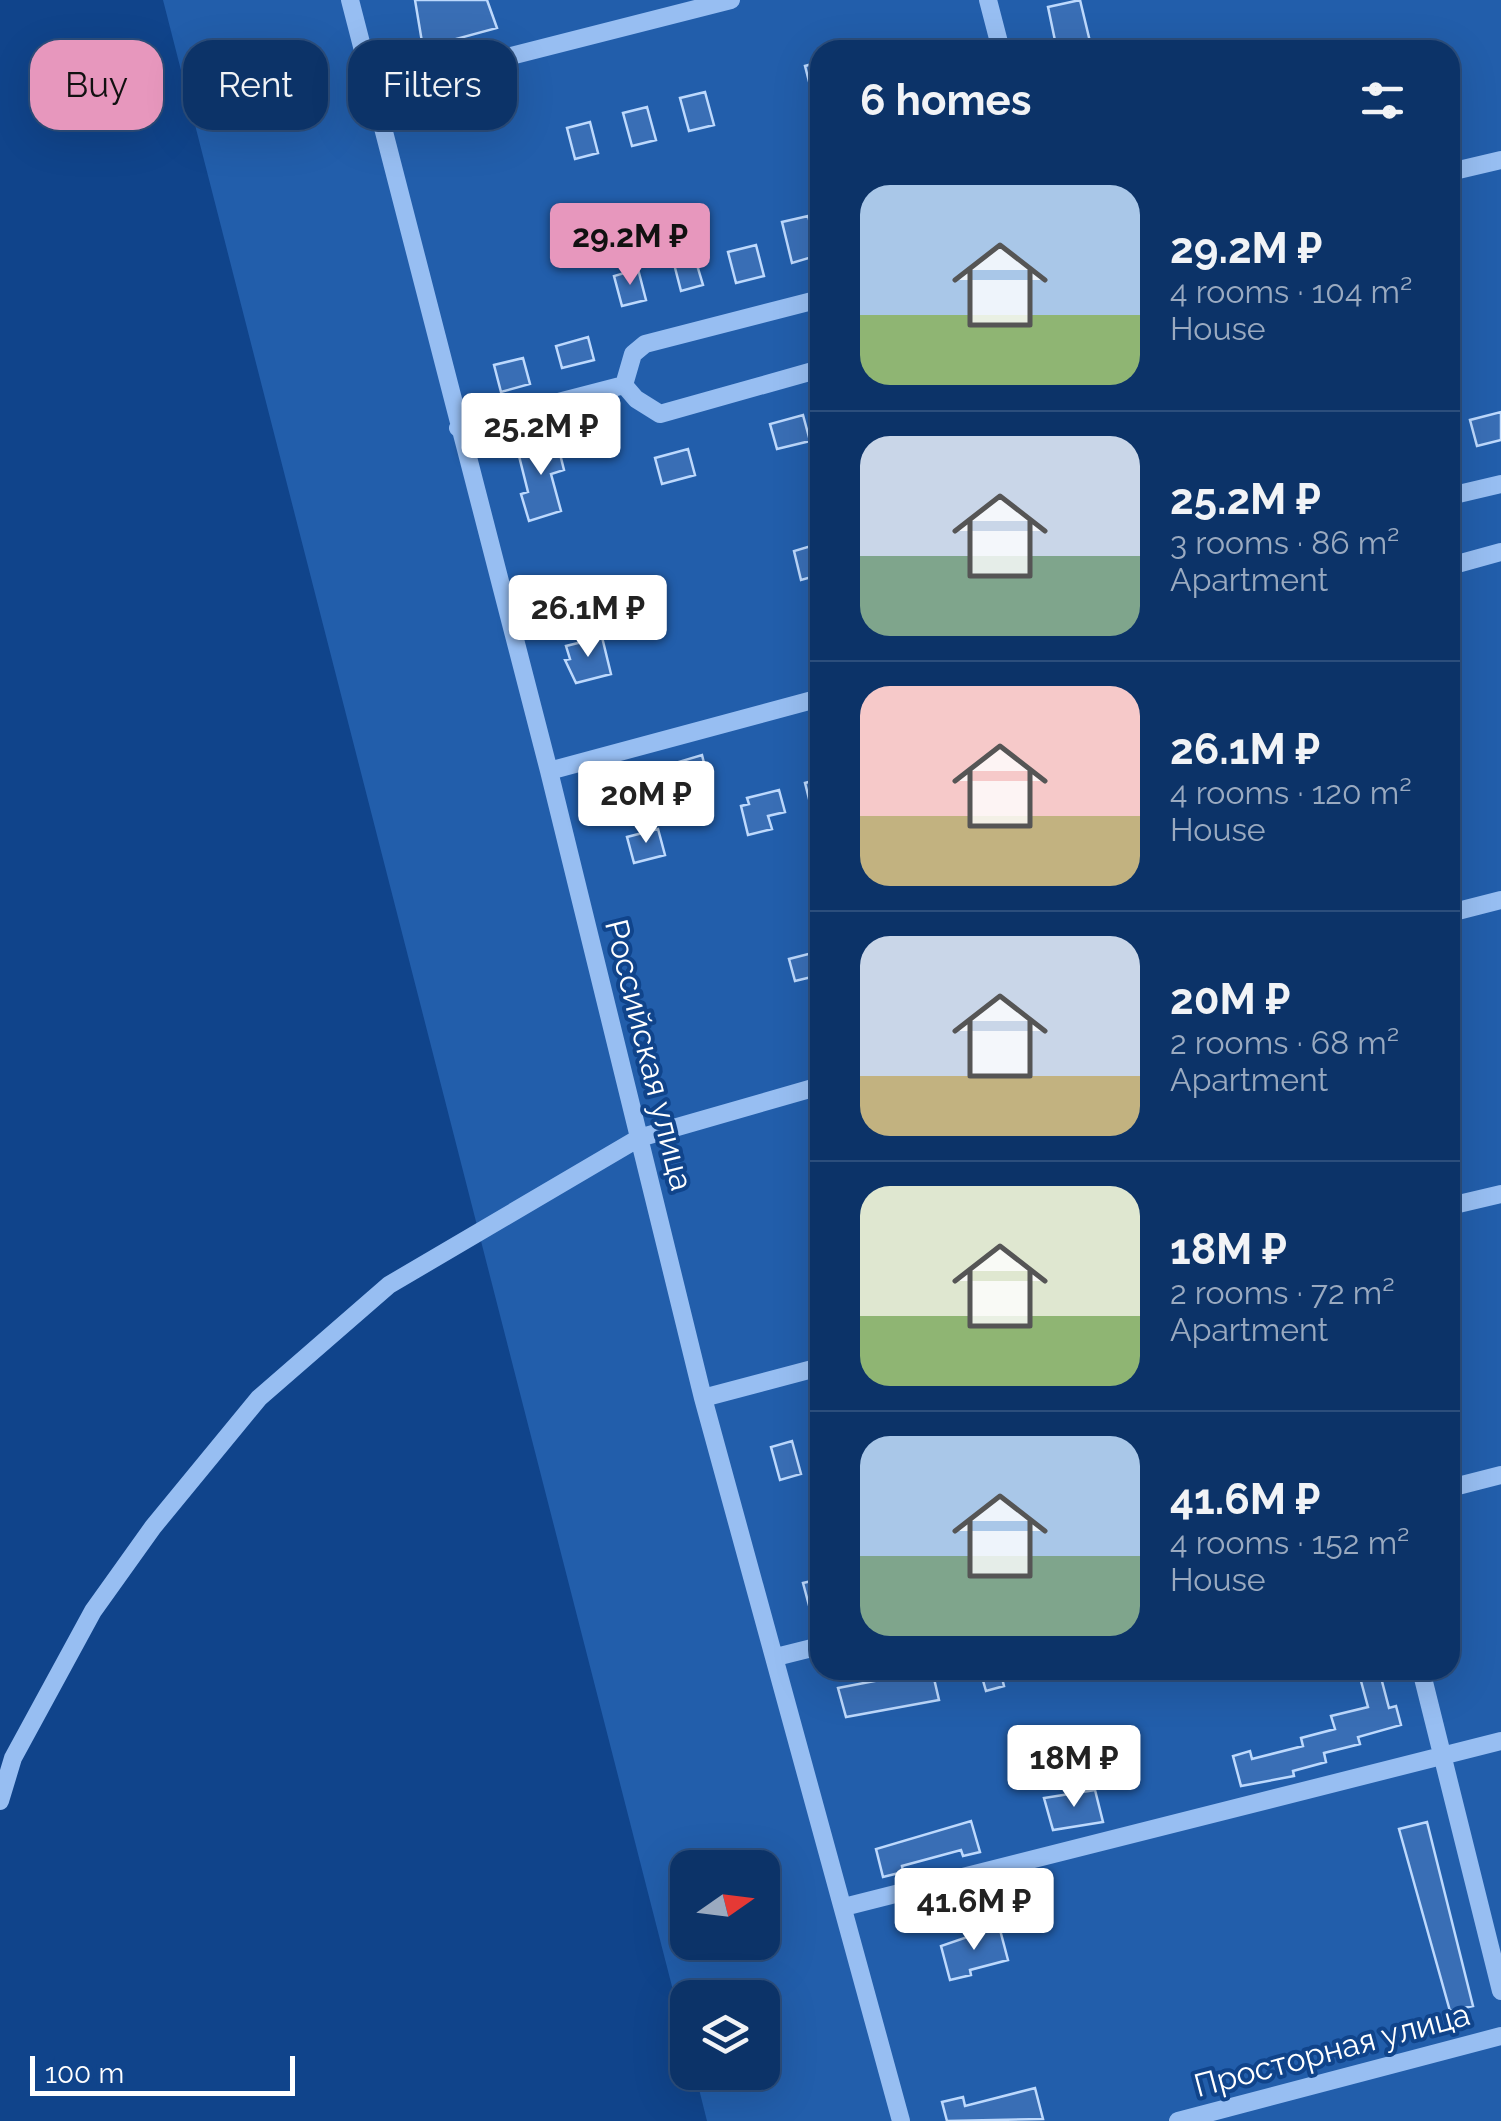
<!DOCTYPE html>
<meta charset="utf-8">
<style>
:root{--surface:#0c3368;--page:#153b6e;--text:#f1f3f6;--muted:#9aaac0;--line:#2c4e7c;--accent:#e797bd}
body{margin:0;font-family:Raleway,sans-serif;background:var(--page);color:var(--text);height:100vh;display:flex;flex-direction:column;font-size:38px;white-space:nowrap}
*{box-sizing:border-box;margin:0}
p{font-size:32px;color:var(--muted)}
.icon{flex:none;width:55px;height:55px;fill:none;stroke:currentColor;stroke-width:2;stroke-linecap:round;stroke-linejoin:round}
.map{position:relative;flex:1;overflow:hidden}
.side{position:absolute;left:810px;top:40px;width:650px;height:1640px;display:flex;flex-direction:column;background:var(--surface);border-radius:30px;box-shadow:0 10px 40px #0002,0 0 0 2px var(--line)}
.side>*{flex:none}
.hud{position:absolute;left:30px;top:40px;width:630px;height:90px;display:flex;gap:20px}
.needle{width:65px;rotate:76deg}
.fabs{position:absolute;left:670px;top:1850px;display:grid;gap:20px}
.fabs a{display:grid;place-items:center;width:110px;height:110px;border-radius:20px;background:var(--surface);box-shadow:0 10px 40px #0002,0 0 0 2px var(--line);font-size:50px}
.scale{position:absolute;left:30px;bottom:25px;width:265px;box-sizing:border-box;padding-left:10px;border:5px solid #fff;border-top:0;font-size:28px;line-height:35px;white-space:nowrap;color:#fff;-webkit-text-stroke:8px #10448b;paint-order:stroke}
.price{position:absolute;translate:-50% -85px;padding:0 22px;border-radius:10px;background:#fff;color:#222;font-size:32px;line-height:65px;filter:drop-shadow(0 2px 5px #0008)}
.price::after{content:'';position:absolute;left:50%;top:60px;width:30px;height:22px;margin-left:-15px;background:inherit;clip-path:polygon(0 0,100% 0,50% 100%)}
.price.active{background:var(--accent);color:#111}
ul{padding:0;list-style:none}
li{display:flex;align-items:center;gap:30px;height:250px;padding:0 50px}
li+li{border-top:2px solid var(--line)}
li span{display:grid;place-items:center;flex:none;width:280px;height:200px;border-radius:30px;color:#555}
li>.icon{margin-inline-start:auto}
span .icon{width:120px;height:120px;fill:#fffc;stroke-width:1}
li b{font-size:42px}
h2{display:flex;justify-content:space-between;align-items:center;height:120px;padding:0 50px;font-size:42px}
.pill{padding:0 35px;border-radius:30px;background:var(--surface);box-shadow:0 10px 40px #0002,0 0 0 2px var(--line);font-size:35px;line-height:90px}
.pill.active{background:var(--accent);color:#111}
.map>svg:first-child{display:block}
.green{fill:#225eab;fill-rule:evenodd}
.building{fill:#396eb5;stroke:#bdd9fd;stroke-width:2.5}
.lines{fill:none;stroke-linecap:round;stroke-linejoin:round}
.minor{stroke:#97bef2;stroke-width:18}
.labels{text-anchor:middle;stroke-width:8;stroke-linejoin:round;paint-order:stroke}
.street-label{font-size:32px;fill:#fff;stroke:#10448b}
</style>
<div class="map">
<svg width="1501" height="2121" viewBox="0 0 1501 2121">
<rect width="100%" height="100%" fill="#10448b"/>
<path class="green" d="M163 0H1501V2121H707L695 2073 762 2072V1998H688L687 2045ZM820 50H1450V1670H820ZM688 1868H762V1942H688Z"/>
<path class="building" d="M415 0H487L497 28 423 48Z
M1080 0 1092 50H1057L1048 7Z
M820 62V105H815L805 66Z
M705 92 714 125 689 131 680 98Z
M647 107 656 140 632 146 623 113Z
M590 122 598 153 575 159 567 128Z
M808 216 819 255 792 263 782 222Z
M756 245 764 276 736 283 728 252Z
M694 255 703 285 681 291 673 260Z
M638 269 646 300 622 306 614 276Z
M588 337 594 360 562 368 556 346Z
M523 358 530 384 501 392 494 365Z
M1501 412V440L1477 446 1470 420Z
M803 415 810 441 777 449 770 424Z
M556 438 564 470 551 474 561 511 529 521 521 494 528 492 517 448Z
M688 449 695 475 662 484 655 458Z
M811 546 819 575 801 580 794 551Z
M602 637 611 674 576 683 565 660 570 659 566 646Z
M702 755 711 791 690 796 688 791 602 811 595 782 621 775 622 779Z
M820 779V823H815L805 783Z
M779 790 785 812 768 816 772 829 748 835 741 806 749 804 747 798Z
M658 829 665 855 634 863 627 837Z
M820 951V975L795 981 789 959Z
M792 1441 801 1474 780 1480 771 1447Z
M820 1579V1628H815L803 1583Z
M932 1670 939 1700 846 1717 838 1688Z
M980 1670H1000L1004 1686 986 1691Z
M1358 1670H1379L1389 1708 1396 1706 1401 1725 1358 1737 1360 1744 1324 1753 1326 1762 1293 1771 1294 1776 1241 1786 1233 1756 1250 1751 1252 1759 1303 1746 1301 1738 1335 1729 1331 1716 1368 1707Z
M1095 1790 1103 1822 1053 1830 1044 1798Z
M971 1821 980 1852 963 1856 961 1850 902 1866 903 1872 883 1877 876 1849Z
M1427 1822 1473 2006 1450 2011 1399 1829Z
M999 1926 1008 1960 970 1970 971 1975 950 1980 941 1946Z
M1035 2088 1043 2119 947 2121 942 2102 963 2097 965 2106Z"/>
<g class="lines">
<path class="minor" d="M350 0 549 771 703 1398 901 2121
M988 0 1001 50
M373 91 731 0
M1450 172 1501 160
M624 385 633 354 645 344 820 299
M458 428 624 385 636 399 660 414 820 369
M1450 496 1501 484
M1450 566 1501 552
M549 771 820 698
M1450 913 1501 900
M1450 1206 1501 1194
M703 1398 820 1367
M1450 1488 1501 1475
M776 1657 820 1646
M1421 1670 1501 1991
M0 1801 13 1758 93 1611 153 1527 259 1398 389 1285 639 1138 820 1086
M844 1907 1501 1741
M1178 2121 1501 2036"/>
</g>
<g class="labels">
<g class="street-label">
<text transform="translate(649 1055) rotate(76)" y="11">Российская улица</text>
<text transform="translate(1332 2050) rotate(-15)" y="11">Просторная улица</text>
</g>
</g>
</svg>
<div class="fabs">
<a><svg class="needle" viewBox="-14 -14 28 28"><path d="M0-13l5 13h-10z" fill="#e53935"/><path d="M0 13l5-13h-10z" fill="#9aaac0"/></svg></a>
<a><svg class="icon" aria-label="layers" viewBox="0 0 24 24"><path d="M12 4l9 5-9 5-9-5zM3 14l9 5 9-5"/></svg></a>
</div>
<div class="scale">100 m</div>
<b class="price active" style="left:630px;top:288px">29.2M ₽</b>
<b class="price" style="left:541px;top:478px">25.2M ₽</b>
<b class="price" style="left:588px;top:660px">26.1M ₽</b>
<b class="price" style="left:646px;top:846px">20M ₽</b>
<b class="price" style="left:1074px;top:1810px">18M ₽</b>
<b class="price" style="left:974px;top:1953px">41.6M ₽</b>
<div class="hud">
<a class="pill active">Buy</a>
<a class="pill">Rent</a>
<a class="pill">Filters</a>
</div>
<section class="side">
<h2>6 homes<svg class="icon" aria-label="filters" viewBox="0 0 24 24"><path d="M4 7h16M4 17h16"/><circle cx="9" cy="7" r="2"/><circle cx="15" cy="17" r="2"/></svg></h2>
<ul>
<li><span style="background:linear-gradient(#a9c7e8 65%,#8fb573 0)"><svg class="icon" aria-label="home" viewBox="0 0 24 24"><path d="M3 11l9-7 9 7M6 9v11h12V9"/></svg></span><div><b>29.2M ₽</b><p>4 rooms · 104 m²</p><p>House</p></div></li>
<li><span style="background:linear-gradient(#c9d6e8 60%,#7fa58c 0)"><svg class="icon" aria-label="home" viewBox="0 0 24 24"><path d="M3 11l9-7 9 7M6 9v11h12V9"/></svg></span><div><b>25.2M ₽</b><p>3 rooms · 86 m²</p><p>Apartment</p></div></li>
<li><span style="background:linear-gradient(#f6c9c9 65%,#c2b280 0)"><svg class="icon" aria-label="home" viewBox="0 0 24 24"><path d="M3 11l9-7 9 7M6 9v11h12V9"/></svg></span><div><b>26.1M ₽</b><p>4 rooms · 120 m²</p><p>House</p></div></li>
<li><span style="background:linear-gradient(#c9d6e8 70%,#c2b280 0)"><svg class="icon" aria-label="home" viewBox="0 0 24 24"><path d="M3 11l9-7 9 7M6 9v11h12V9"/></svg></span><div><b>20M ₽</b><p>2 rooms · 68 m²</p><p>Apartment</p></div></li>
<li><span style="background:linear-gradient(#dfe7d0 65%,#8fb573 0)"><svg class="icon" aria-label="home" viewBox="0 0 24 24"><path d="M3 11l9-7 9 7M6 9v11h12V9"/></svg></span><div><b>18M ₽</b><p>2 rooms · 72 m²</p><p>Apartment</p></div></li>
<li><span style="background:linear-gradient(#a9c7e8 60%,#7fa58c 0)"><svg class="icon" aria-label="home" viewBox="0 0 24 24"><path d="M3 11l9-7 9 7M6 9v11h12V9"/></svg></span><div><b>41.6M ₽</b><p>4 rooms · 152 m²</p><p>House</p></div></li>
</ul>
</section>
</div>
